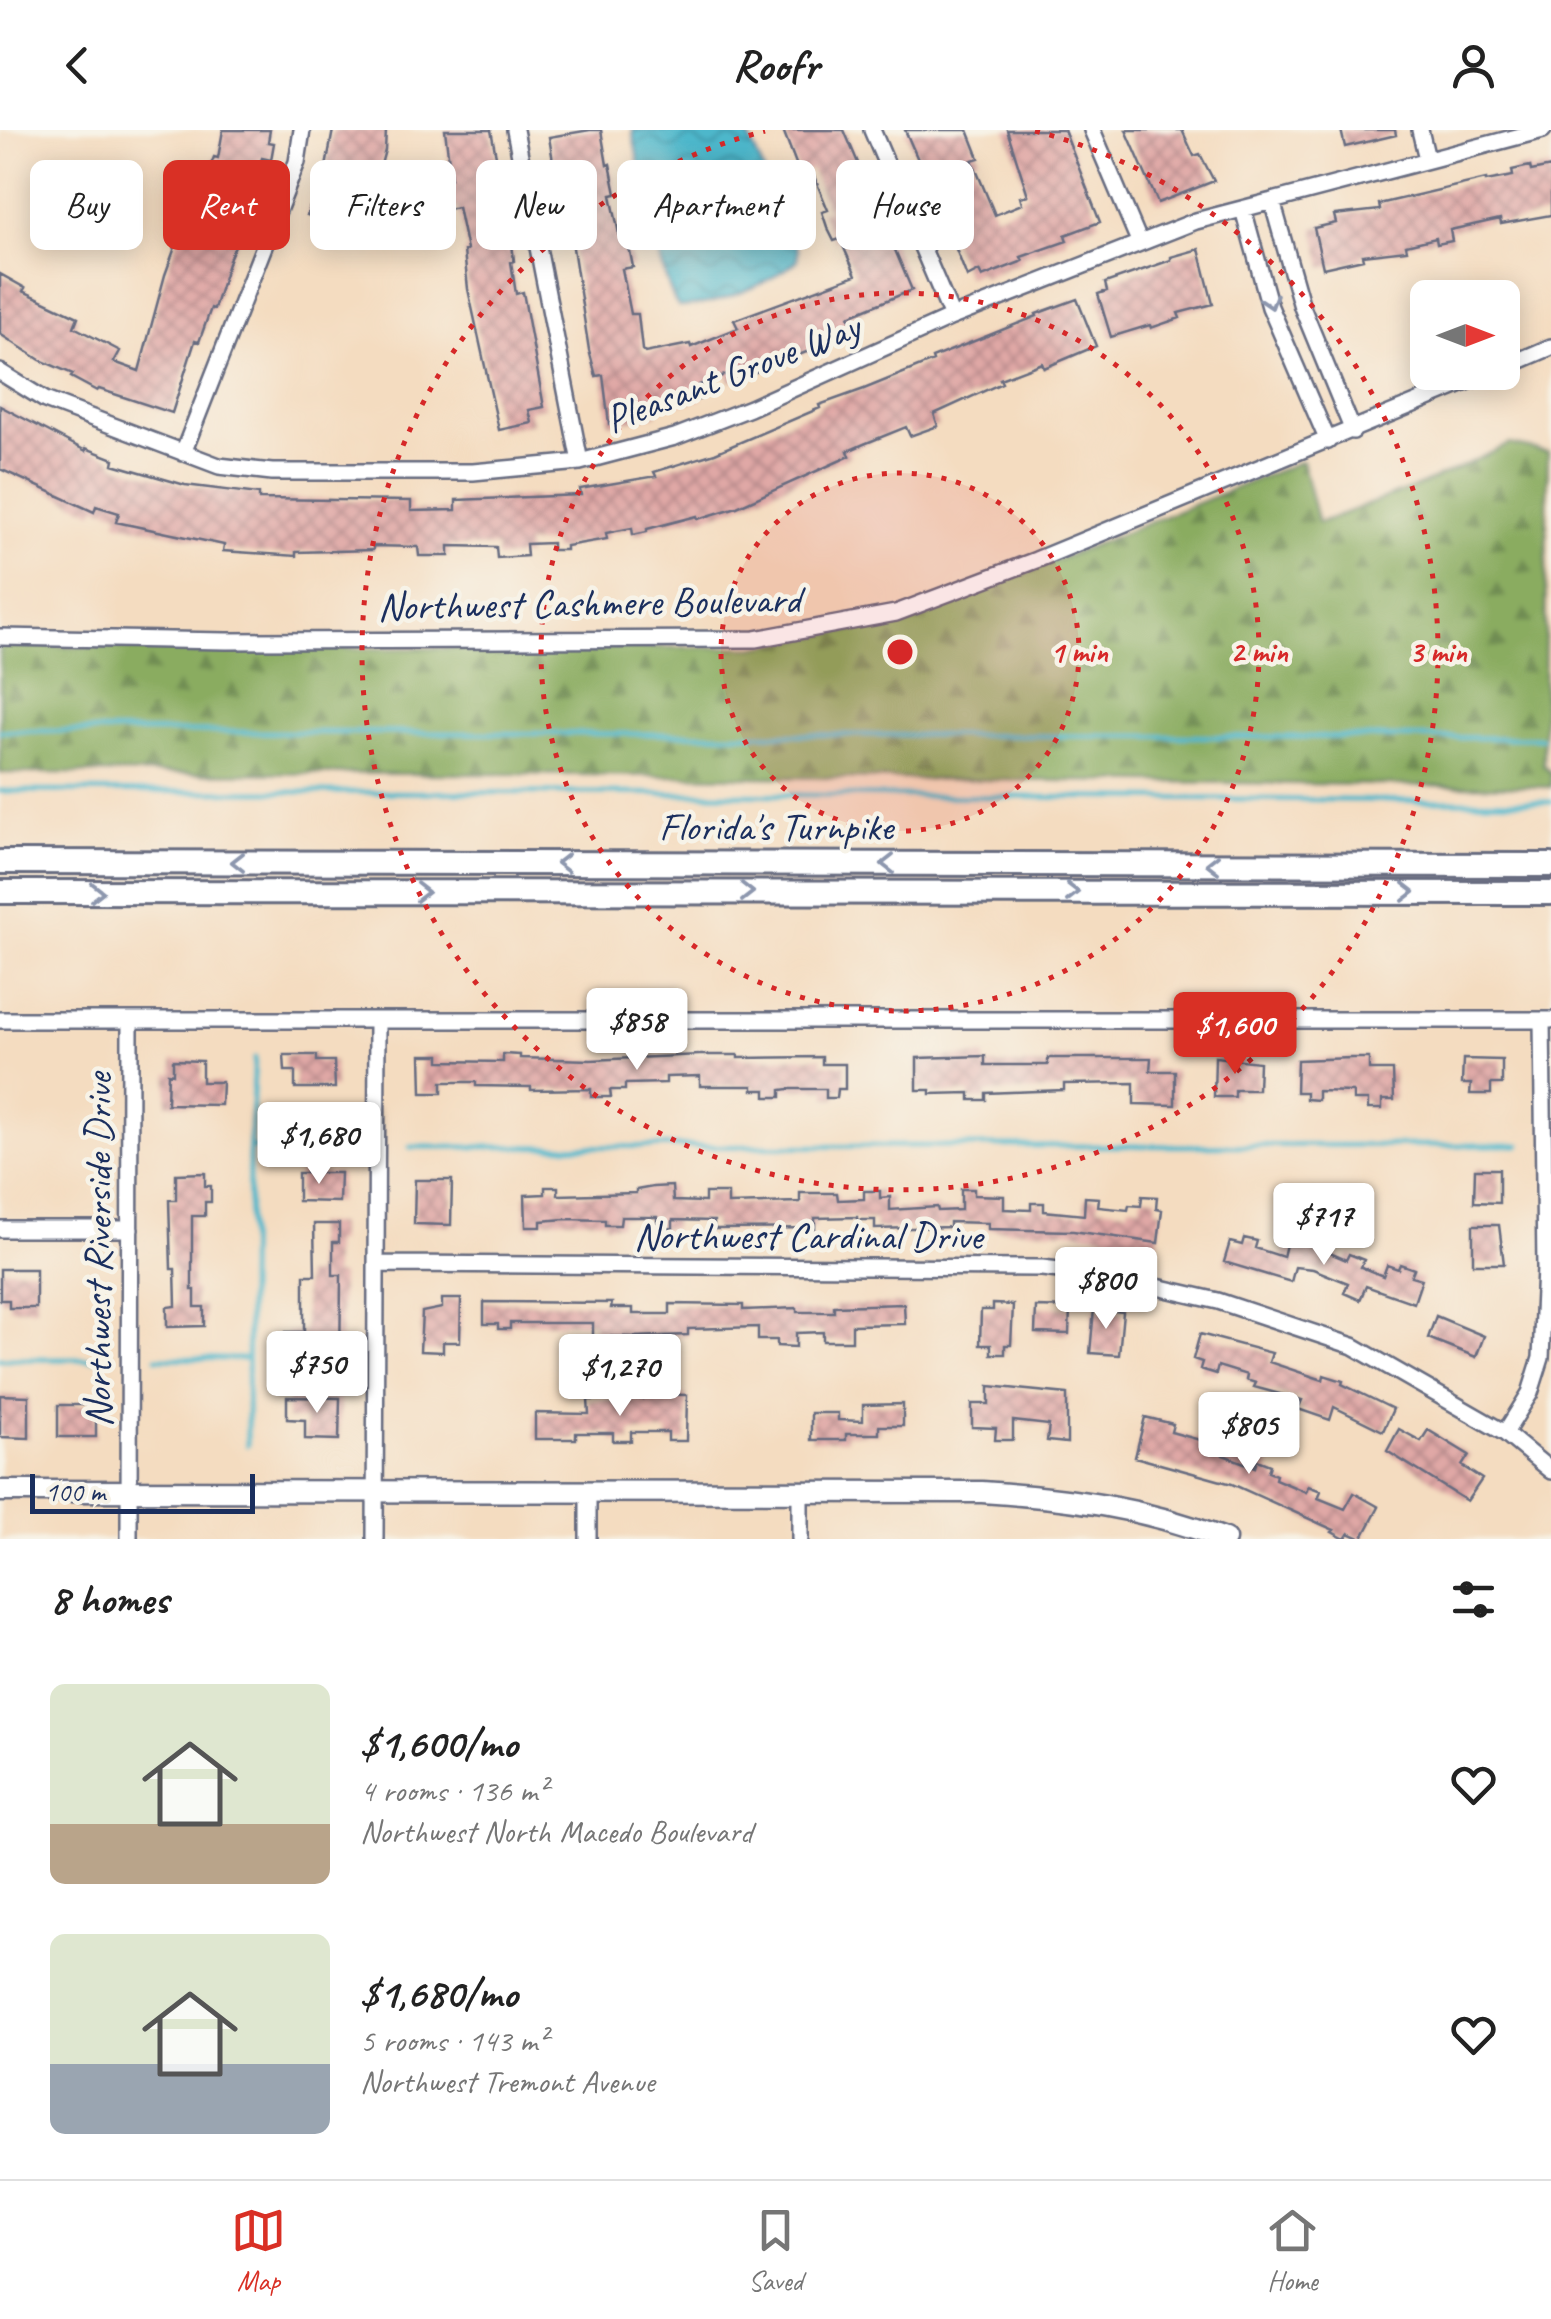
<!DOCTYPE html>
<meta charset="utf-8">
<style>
:root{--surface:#fff;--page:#f6f6f6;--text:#222;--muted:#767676;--line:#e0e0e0;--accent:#d93025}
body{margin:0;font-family:Caveat,sans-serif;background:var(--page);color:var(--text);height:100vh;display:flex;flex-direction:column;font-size:38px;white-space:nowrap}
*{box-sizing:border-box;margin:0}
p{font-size:32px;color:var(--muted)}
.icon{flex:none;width:55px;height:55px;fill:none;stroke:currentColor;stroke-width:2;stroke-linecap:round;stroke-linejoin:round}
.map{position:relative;height:1409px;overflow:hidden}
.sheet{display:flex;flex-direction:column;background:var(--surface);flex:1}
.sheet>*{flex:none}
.banner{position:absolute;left:30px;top:30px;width:1000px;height:90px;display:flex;gap:20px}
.needle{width:65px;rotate:90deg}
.tools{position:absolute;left:1410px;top:150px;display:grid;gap:20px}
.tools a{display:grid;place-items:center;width:110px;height:110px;border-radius:15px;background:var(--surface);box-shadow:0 5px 25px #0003;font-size:50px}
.scale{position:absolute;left:30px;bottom:25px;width:225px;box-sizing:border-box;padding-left:10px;border:5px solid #1b2f5e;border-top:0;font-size:28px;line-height:35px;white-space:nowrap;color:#1b2f5e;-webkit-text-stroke:8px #f7f3e8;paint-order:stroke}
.price{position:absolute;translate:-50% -85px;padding:0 22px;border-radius:10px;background:#fff;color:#222;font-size:32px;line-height:65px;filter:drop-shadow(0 2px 5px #0008)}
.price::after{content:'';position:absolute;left:50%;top:60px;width:30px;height:22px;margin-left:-15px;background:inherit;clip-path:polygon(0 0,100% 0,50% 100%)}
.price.on{background:var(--accent);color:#fff}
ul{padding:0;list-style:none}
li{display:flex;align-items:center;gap:30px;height:250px;padding:0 50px}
li span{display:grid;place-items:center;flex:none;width:280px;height:200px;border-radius:15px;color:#555}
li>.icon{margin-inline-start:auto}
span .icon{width:120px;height:120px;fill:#fffc;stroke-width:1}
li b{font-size:42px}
h2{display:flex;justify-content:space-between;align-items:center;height:120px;padding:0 50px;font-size:42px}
.chip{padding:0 35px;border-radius:15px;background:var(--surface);box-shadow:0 5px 25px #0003;font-size:35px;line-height:90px}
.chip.on{background:var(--accent);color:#fff}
header{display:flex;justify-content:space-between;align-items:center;height:130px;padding:0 50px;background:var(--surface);font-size:45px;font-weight:600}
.tabs{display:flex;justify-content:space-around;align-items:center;height:140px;border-top:2px solid var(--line);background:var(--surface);font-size:28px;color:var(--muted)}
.tabs a{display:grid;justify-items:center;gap:5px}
.tabs .on{color:var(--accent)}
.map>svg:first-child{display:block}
.forest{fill:url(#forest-firs);stroke:#526e5f;stroke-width:2.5}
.water{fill:url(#water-waves);stroke:#347394;stroke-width:2.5}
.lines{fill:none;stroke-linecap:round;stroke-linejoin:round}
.stream{stroke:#4eb7cb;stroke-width:5}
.building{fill:url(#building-cross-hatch)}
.minor-casing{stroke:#676c80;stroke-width:20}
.major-casing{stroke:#676c80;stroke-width:25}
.highway-casing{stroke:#676c80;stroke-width:28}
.minor{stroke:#fff;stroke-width:15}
.major{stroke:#fff;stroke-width:20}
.highway{stroke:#fff;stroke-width:22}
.oneway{stroke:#8d97ae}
.ring{fill:none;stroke:#d62828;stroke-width:5;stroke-dasharray:5 10}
.labels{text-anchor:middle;stroke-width:9;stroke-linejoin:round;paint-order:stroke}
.street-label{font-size:40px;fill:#1b2f5e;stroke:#f7f3e8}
.centre{fill:#d62828;stroke:#f7f3e8;stroke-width:5}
.ring-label{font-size:30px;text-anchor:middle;font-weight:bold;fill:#d62828;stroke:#f7f3e8;stroke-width:9;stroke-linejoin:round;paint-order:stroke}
</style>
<header><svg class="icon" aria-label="back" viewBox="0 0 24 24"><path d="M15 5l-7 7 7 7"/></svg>Roofr<svg class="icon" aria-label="person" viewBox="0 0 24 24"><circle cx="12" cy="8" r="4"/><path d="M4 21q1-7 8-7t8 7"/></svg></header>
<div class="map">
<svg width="1551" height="1409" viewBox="0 0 1551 1409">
<defs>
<pattern id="forest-firs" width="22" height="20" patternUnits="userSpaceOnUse" patternTransform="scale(2.5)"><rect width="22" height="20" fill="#8aac60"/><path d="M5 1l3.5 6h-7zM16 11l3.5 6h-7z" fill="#708c52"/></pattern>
<pattern id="water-waves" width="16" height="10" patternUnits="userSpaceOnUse" patternTransform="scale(2.5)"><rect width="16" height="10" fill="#4eb7cb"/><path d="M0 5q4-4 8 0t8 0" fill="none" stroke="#4095a8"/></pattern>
<pattern id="building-cross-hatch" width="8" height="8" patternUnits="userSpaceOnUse" patternTransform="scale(2.5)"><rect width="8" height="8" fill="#e0a8a6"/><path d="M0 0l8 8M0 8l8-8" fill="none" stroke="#b5898a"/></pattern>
</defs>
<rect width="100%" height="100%" fill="#f7f3e8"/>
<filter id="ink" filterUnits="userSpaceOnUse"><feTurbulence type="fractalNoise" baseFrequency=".01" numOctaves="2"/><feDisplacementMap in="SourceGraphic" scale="20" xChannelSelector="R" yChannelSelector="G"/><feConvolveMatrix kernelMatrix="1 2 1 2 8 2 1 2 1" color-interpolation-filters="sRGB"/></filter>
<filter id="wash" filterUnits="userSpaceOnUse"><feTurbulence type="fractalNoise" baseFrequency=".0048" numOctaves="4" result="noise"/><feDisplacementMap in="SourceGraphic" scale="40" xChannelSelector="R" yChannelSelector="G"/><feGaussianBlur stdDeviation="2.25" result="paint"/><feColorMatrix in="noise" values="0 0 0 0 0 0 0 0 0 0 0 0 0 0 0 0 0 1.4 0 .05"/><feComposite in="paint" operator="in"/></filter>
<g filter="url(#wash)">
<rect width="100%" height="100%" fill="#f4dcc0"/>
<path class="forest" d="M1510 314 1548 322 1543 635 1551 643V657L513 644 0 643V515L227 519 755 517 899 491 1005 451 1302 331 1318 393 1421 355Z"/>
<path class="water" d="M632 0H746L798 121 797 131C767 155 717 176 679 177 663 163 638 29 632 0Z"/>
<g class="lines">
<path class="stream" d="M0 601 1542 608
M0 661 600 663 1551 672
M410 1017 1520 1015
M250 1018H346
M157 1228 246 1229
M0 1229H95
M247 1315 249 1027 255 928
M246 1409 247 1406"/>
</g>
<g id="blocks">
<path class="building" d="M223 0H270L268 12 274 13 271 30 262 28 253 55 259 58 254 73 230 127 214 179 211 178 199 212 195 211 172 283 99 259 97 261 71 247 73 244 40 230 0 204V144L25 158 23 161 78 187 74 197 120 221 114 232 139 241 165 145 183 95 187 96 214 27 218 28Z
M333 0H386L385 20 370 75 377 78 367 106 307 85 313 68 322 71 329 50 332 38 326 37Z
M445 0H491L511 105 514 131 511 132 516 164 523 162 544 277 529 280 532 293 499 300 468 159 464 121 467 120 458 77 447 79 442 50 451 48Z
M590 0H601L607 35 610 34 616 64 611 65 620 109 627 107 633 137 622 139 631 184H638L642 220 645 223 690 214 691 217 738 198 734 190 856 145 840 109 834 111 827 97 822 82 828 80 811 39 800 44 783 0H844L912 160 849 186 853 196 841 200 844 207 731 252 727 244 699 255 702 269 656 279 657 285 609 294 603 245 596 246 589 220 566 73 560 74 549 7Z
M905 0H968L979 28 972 30 995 85 1022 74 1020 67 1028 65 1007 0H1064L1100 92 1065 105 1067 111 1021 127 1023 131 982 147 979 141 967 147 937 71 943 68 933 46 926 48Z
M1126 0H1182L1194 26 1200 24 1214 51 1158 73Z
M1341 0H1395L1396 5 1345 17Z
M1530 36 1531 41 1551 37V85L1501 94 1500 89 1450 100 1452 111 1437 114 1436 108 1406 115 1407 120 1362 125 1363 129 1323 138 1314 98 1336 93 1334 85 1380 80 1379 74 1486 49V51L1513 46 1512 40Z
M1199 119 1213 174 1178 183 1180 188 1151 198 1150 195 1111 207 1098 164 1107 161 1105 153 1171 130V127Z
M1077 169 1096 216 1044 238 1042 233 1000 249 1002 253 934 284 938 296 910 306 906 297 864 314 848 321 850 326 737 377 698 389 697 386 647 399V402L633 405 632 398 606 403 607 409 566 416V420H552V413L526 414 527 426 497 428 496 417 449 416V426H419L418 417 373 416V420L296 422V426L223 421 224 415 116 392 119 383 96 376 94 382 0 339V276L86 321V318L114 329 113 334 185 355 259 364V369L411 371V381L456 380V370L581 365 580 359 656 346 654 342 715 323 820 278 819 275 864 259 933 231 932 228 1037 186 1036 184Z
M503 924 520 925V928L591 930 700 925H738V928L822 927V934H845V959H838L837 968H826V959H789L781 960V967H766V960H753V956H700V946L666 947V953L625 954V960H610L611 967H591V959L531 960V957L476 956V952H442V963H422L421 925H440V931L503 932Z
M284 925H317V931H334L335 958H295V941H285Z
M985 926V935H1048V928H1151L1150 941H1175V975L1134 974V953L1064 954V960L986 963V970H970V963L930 964V960H917V928Z
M1215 927 1259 932 1258 960H1235V967H1214Z
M1352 928H1369V940H1393L1394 970H1382V979H1368V970H1353V962L1318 961V970L1306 969V962H1296L1297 930Z
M1463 929 1502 930V954H1491V964H1470L1471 954H1462Z
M173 930 202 931V952H222L221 975 167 974 168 943 173 944Z
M1475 1039H1499V1073L1474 1072Z
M205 1043V1056H211V1072H205V1086H192V1160H195V1177H204V1196L167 1197V1177L176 1176 175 1139H171L169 1070H176V1044Z
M298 1043H340L339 1072 298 1071Z
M415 1050H452L451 1095 414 1094Z
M672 1056 673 1071 705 1072V1063H728V1074L800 1072V1063H837L838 1070 864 1069V1061H880V1068L890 1067V1080L937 1077 938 1081 961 1080V1059H974V1065L1004 1066V1079L1031 1080V1073H1044V1081L1084 1085 1085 1067 1099 1068 1098 1077 1128 1080 1129 1075 1141 1076 1142 1066 1157 1067 1156 1079 1162 1080 1158 1113 1073 1101 988 1099V1093L950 1092V1097L875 1099V1090H857V1087L815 1088V1098L714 1099V1091L673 1090V1098L657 1099V1087H621L620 1095H605V1090L565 1089 541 1091V1097H526L525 1065 545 1064V1057H558V1065L636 1063V1060L653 1057Z
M314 1094H339V1112H333V1145H341L340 1244H304V1228L286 1227V1202H304V1145H315Z
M1473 1095H1499L1504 1134H1473Z
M1288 1106 1319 1114 1318 1118 1346 1130 1349 1124 1364 1130 1361 1137 1383 1146 1387 1135 1398 1139 1400 1134 1414 1139 1411 1146 1422 1149 1414 1173 1366 1156 1360 1170 1344 1163 1348 1153 1313 1139 1295 1137 1291 1152 1224 1132 1230 1112 1242 1115 1244 1108 1257 1111 1255 1118 1283 1127Z
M0 1139H36V1178H9V1170H0Z
M442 1169H461L460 1212H443V1222L420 1221 422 1182 442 1178Z
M484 1172 612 1173 611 1178H633V1184H670V1174L743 1175V1180L797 1178V1182H834V1176L904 1174 905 1194 852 1195V1211H823V1202L796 1203V1217L777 1216V1210H758V1197L688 1199V1205L633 1207 593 1206V1193H510V1199H498V1194H484Z
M993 1174 1013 1175 1011 1215H1005V1224H991V1215H980L981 1180H993Z
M1036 1177 1070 1178 1069 1204 1035 1203Z
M1094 1179 1123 1182 1119 1225 1090 1223Z
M1436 1186 1484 1206 1476 1227 1428 1208Z
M1200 1204 1272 1223 1269 1232 1323 1250 1324 1245 1343 1251 1342 1254 1393 1279 1383 1301 1334 1277 1330 1290 1298 1279 1302 1270 1254 1257 1256 1253 1246 1250 1247 1245 1218 1236 1216 1244 1200 1239 1202 1232 1193 1229Z
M989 1256 1067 1264V1313L1047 1311 1049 1295 1013 1291V1310H995L996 1298 972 1297V1274H989Z
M643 1264 687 1265 686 1311H668V1302H631V1311H613V1303H576V1309H535V1283L589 1284 588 1270 643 1269Z
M0 1265 29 1266V1308L0 1307Z
M287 1267 340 1268 339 1310 305 1309V1290L287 1289Z
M903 1274V1296H879V1304H846V1310H811V1283H838V1290L863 1291V1275Z
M58 1275H96V1307H58Z
M1145 1287 1173 1294 1171 1302 1207 1312 1210 1301 1228 1306 1223 1325 1255 1337 1257 1330 1270 1335 1268 1342 1276 1345 1275 1349 1306 1362 1308 1356 1321 1361 1318 1368 1345 1379 1354 1363 1379 1377 1362 1409 1349 1403 1345 1409 1332 1402 1334 1400 1232 1354 1135 1327Z
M1399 1299 1421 1311 1428 1300 1469 1325 1462 1336 1482 1349 1467 1371 1387 1321Z"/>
</g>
</g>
<g filter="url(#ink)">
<use href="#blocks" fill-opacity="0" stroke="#676c80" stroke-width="2.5"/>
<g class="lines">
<defs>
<path id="minor" d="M515 0 580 332
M872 0 952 187
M1092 0 1139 111
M1420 0 1427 29
M1272 71 1302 177 1353 301
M1243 79 1270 177 1328 311
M1502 238 1551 217
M0 242 45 270 219 336 272 342H473L580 332 675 307 750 278 952 187 1196 91 1543 0
M183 323 297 32 302 0
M0 507 227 511 755 509 896 483 1036 430 1491 242
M0 890H1551
M0 1099H130
M378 1134 1042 1138 1109 1146 1218 1171 1353 1216 1505 1303 1551 1341
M1505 1303 1530 1263 1541 1228 1545 1138 1542 890
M800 1364V1409
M129 1409 130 891
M375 1409 377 890
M588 1409V1362"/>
<path id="major" d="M0 1361 982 1362C1071 1368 1141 1377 1225 1409"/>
<path id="highway" d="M0 732 1551 735
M0 762 1551 763"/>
</defs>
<use href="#minor" class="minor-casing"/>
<use href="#major" class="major-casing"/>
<use href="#highway" class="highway-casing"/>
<use href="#minor" class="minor"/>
<use href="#major" class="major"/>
<use href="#highway" class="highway"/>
</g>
<defs><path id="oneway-chevron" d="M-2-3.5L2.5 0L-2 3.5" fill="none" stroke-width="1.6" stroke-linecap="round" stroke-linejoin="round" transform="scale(2.5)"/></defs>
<g class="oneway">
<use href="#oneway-chevron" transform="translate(1270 172) rotate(72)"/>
<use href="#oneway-chevron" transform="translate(238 732) rotate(-180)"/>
<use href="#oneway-chevron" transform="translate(563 733) rotate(-180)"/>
<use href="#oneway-chevron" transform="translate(888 734) rotate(-180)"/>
<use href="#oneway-chevron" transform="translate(1213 734) rotate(-180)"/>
<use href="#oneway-chevron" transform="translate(97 762)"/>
<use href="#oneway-chevron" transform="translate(422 762)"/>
<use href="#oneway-chevron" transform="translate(747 762)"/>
<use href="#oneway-chevron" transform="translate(1072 762)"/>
<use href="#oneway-chevron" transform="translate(1408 762)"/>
</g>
</g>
<circle cx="900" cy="522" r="179" fill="#d62828" fill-opacity=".12"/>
<g class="ring">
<circle cx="900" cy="522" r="179"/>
<circle cx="900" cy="522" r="359"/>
<path d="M1035 1A538 538 0 1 1 765 1"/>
</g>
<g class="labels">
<g class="street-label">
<text transform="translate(732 242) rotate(-21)" y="14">Pleasant Grove Way</text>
<text transform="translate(589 472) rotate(-1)" y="14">Northwest Cashmere Boulevard</text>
<text x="776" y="710">Florida's Turnpike</text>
<text x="808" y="1119">Northwest Cardinal Drive</text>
<text transform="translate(97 1120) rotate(-90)" y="14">Northwest Riverside Drive</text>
</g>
</g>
<circle cx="900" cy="522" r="15" class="centre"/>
<g class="ring-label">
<text x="1079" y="532">1 min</text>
<text x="1259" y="532">2 min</text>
<text x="1438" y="532">3 min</text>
</g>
</svg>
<div class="tools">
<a><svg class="needle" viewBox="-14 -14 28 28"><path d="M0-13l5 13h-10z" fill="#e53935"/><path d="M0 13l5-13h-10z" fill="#767676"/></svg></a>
</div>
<div class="scale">100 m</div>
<b class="price" style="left:637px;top:943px">$858</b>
<b class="price on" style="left:1235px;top:947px">$1,600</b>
<b class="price" style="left:319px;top:1057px">$1,680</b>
<b class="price" style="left:1324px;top:1138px">$717</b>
<b class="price" style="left:1106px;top:1202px">$800</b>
<b class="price" style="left:317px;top:1286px">$750</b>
<b class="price" style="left:620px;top:1289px">$1,270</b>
<b class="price" style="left:1249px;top:1347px">$805</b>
<div class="banner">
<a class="chip">Buy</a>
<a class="chip on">Rent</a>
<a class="chip">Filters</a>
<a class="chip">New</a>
<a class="chip">Apartment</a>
<a class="chip">House</a>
</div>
</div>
<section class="sheet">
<h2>8 homes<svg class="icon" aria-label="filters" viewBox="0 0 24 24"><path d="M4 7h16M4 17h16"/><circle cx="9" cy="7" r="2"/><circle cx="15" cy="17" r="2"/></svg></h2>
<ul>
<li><span style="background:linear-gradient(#dfe7d0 70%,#b9a48a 0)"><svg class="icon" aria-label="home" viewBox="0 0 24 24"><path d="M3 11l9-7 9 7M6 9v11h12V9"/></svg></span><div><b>$1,600/mo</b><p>4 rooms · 136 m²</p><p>Northwest North Macedo Boulevard</p></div><svg class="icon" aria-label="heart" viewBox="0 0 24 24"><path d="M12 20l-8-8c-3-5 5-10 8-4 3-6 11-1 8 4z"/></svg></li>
<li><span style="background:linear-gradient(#dfe7d0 65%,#9aa5b1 0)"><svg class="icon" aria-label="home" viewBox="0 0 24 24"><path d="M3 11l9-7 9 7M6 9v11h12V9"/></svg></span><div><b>$1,680/mo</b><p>5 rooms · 143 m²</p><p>Northwest Tremont Avenue</p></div><svg class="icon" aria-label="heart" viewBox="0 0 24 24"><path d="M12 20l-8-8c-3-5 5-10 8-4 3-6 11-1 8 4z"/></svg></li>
</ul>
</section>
<nav class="tabs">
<a class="on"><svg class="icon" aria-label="map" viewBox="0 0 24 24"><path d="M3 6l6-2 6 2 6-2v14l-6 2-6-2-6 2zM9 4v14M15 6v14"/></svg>Map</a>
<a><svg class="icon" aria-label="saved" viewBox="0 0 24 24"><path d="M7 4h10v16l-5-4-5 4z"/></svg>Saved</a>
<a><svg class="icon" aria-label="home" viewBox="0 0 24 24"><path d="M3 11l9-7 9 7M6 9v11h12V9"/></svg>Home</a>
</nav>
